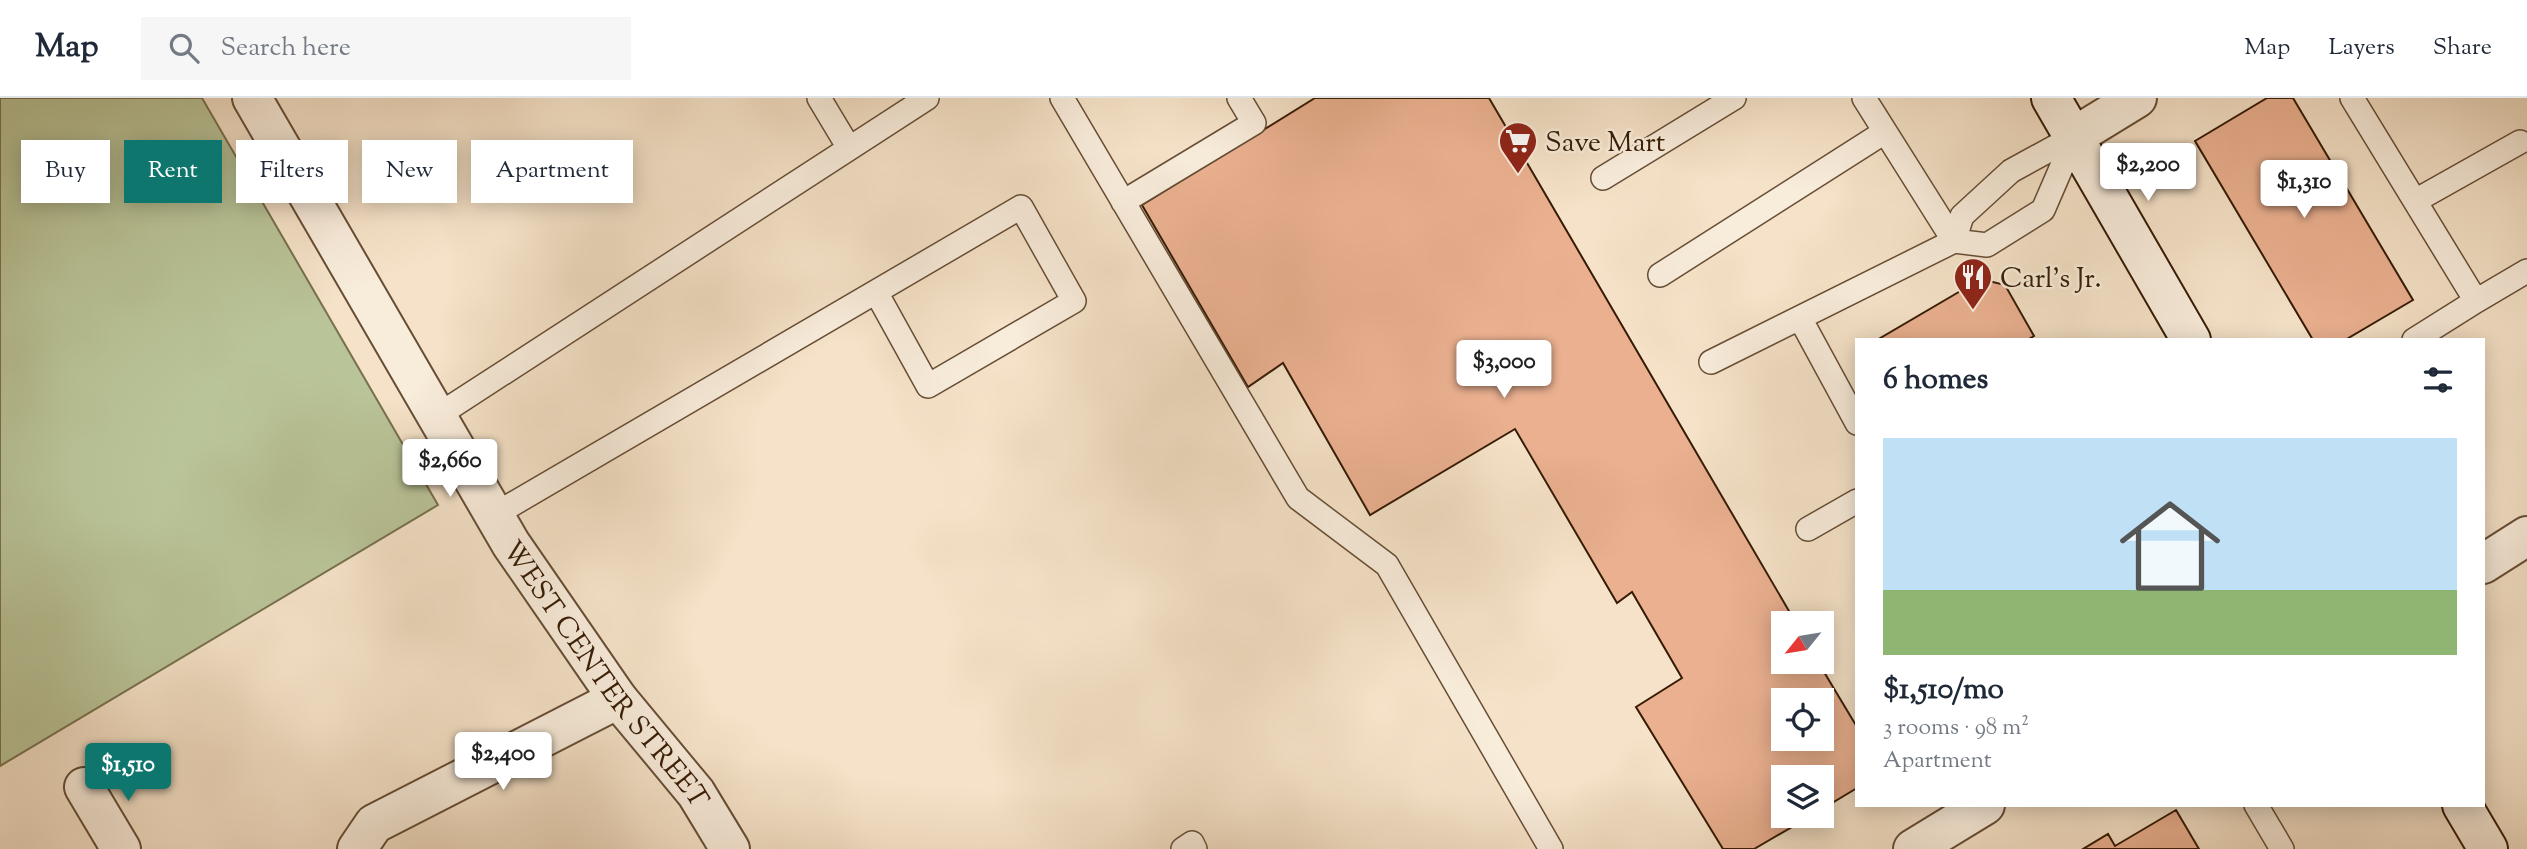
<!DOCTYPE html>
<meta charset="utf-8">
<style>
:root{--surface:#fff;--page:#f6f6f7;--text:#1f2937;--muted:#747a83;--line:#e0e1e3;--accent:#0f766e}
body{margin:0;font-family:"Sorts Mill Goudy",serif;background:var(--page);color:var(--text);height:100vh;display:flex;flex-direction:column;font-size:26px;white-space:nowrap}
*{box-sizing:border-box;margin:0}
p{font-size:23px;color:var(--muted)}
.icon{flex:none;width:38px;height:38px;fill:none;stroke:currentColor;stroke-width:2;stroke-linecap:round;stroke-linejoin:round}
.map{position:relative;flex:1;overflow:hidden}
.drawer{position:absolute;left:1855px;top:240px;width:630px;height:469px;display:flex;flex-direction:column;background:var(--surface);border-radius:0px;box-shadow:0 4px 18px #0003}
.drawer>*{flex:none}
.guide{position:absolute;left:21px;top:42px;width:665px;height:63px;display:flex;gap:14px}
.needle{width:46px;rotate:240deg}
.buttons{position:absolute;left:1771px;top:513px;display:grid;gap:14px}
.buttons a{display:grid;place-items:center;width:63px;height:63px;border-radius:0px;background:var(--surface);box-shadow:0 4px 18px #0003;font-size:35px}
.price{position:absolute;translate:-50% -60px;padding:0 16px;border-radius:7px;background:#fff;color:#222;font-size:23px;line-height:46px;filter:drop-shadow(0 2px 4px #0008)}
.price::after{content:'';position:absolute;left:50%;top:42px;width:21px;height:16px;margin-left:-10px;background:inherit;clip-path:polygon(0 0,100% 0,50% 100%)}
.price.active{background:var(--accent);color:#fff}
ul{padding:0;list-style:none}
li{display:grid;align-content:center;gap:14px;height:371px;padding:0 28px}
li+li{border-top:2px solid var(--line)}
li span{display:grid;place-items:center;height:217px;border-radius:0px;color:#555}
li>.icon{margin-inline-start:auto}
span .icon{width:126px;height:126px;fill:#fffc;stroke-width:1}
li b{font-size:30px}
h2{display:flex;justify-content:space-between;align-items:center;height:84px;padding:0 28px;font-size:30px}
.tag{padding:0 24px;border-radius:0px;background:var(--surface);box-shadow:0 4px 18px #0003;font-size:24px;line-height:63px}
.tag.active{background:var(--accent);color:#fff}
header{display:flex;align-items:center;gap:42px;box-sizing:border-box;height:98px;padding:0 35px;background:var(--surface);border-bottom:2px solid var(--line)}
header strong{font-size:33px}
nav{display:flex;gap:38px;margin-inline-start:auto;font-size:24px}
.search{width:490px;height:63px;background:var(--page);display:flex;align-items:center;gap:18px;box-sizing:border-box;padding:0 24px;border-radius:0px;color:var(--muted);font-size:26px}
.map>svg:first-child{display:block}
.green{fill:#b9c498;stroke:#78704e;stroke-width:2}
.building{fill:#eab090;stroke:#361b04;stroke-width:2;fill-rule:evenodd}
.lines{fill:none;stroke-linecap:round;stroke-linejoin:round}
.service-casing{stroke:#664d35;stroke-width:26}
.minor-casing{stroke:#664d35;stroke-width:42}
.secondary-casing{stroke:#361b04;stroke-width:42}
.service{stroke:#f8ecdb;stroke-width:23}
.minor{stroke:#f8ecdb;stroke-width:38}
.secondary{stroke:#f8ecdb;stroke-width:38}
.labels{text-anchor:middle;stroke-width:5;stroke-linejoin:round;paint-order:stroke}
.poi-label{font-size:28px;fill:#361b04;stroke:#f8ecdb;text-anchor:start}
.street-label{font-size:28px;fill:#361b04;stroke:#f8ecdb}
</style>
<header>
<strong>Map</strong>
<div class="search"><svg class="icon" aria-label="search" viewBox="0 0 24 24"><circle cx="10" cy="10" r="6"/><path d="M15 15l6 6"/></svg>Search here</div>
<nav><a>Map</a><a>Layers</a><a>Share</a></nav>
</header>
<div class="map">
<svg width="2527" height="751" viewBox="0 0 2527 751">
<rect width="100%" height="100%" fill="#f5e2c8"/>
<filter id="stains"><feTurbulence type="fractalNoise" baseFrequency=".00286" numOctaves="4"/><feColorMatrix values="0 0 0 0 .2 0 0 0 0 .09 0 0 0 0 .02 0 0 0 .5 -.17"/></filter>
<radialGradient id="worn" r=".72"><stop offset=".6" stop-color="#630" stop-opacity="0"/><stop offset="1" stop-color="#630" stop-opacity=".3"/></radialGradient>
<path class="green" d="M0 0H202L438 407 0 668Z"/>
<path class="building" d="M1315 0H1489L1796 525H1783V564H1818L1857 629V690L1822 711V679H1783V718H1811L1754 751H1723L1636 609 1682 580 1632 494 1617 505 1515 331 1370 417 1283 265 1248 289 1142 107ZM1783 602H1822V640H1783Z
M2267 0H2293L2413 202 2345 242H2313L2195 43Z
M1981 181 2005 187 2034 238 2027 242H1877Z
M2176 712 2199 751H2083L2108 736 2115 748Z"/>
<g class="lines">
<defs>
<path id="service" d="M819 0 849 50
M1062 0 1298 400 1387 467 1551 751
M1864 0 1954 143
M2352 0 2476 203 2527 173
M1603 80 1734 0
M2415 103 2520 44
M1123 104 1254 25 1239 0
M1954 143 1962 118 2011 73 2075 38
M1660 177 1883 35
M1801 222 1857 325
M2414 242 2476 203
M1711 264 1954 143 1987 147 2043 112 2075 38
M437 318 927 0
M494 417 1021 109 1074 203 928 288 876 194
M1808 431 1857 403
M2256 707 2282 751
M1183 751 1192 745 1195 751"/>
<g id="minor">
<path id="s1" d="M252 0 511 446 618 601 696 695 730 751"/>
<path d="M2075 38 2137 0"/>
<path d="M2483 466 2527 438"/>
<path d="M84 689 121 751"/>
<path d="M357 751 374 726 618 601"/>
<path d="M1913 751 1985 707"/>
</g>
<path id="secondary" d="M2051 0 2191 242
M2462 707 2488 751"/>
</defs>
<use href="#service" class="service-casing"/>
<use href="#minor" class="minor-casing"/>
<use href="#secondary" class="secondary-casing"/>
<use href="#service" class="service"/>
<use href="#minor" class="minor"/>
<use href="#secondary" class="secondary"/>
</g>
<defs>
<symbol id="supermarket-pin" viewBox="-11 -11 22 30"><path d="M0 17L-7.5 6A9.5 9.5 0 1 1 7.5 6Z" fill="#8f2418" stroke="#f8ecdb"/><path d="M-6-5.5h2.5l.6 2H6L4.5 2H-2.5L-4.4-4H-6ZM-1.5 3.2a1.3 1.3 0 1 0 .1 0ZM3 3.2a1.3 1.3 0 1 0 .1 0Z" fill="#fff"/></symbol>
<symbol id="restaurant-pin" viewBox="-11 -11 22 30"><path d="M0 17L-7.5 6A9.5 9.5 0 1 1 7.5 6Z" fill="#8f2418" stroke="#f8ecdb"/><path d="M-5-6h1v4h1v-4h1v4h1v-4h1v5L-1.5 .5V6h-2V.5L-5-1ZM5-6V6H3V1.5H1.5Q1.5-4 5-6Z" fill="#fff"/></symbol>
</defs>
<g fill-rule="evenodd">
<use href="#supermarket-pin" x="1496" y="21" width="44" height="60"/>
<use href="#restaurant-pin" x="1951" y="157" width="44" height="60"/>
</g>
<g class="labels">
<g class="poi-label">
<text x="1545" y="53">Save Mart</text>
<text x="2000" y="189">Carl's Jr.</text>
</g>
<g class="street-label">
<text dy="10" stroke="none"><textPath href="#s1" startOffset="677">WEST CENTER STREET</textPath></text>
</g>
</g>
<rect width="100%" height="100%" filter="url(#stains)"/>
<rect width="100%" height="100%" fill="url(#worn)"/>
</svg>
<div class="buttons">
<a><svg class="needle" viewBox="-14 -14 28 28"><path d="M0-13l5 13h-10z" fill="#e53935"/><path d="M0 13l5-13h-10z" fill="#747a83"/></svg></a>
<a><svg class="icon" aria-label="locate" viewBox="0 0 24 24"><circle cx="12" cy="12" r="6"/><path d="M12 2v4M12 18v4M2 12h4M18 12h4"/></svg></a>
<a><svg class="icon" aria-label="layers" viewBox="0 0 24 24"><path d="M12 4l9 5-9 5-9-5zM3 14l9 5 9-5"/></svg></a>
</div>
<b class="price" style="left:2148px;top:105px">$2,200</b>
<b class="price" style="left:2304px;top:122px">$1,310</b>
<b class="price" style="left:1504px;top:302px">$3,000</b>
<b class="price" style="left:450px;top:401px">$2,660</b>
<b class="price" style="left:503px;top:694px">$2,400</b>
<b class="price active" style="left:128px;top:705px">$1,510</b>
<div class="guide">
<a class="tag">Buy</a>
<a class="tag active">Rent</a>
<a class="tag">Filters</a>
<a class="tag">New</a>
<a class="tag">Apartment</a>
</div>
<section class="drawer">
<h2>6 homes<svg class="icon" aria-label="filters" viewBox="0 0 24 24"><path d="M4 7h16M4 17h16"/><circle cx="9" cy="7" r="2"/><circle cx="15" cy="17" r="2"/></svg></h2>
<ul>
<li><span style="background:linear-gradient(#bfe0f5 70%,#8fb573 0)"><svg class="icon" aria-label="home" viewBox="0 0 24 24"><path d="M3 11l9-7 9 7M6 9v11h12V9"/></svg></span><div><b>$1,510/mo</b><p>3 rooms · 98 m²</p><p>Apartment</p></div></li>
</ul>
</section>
</div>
